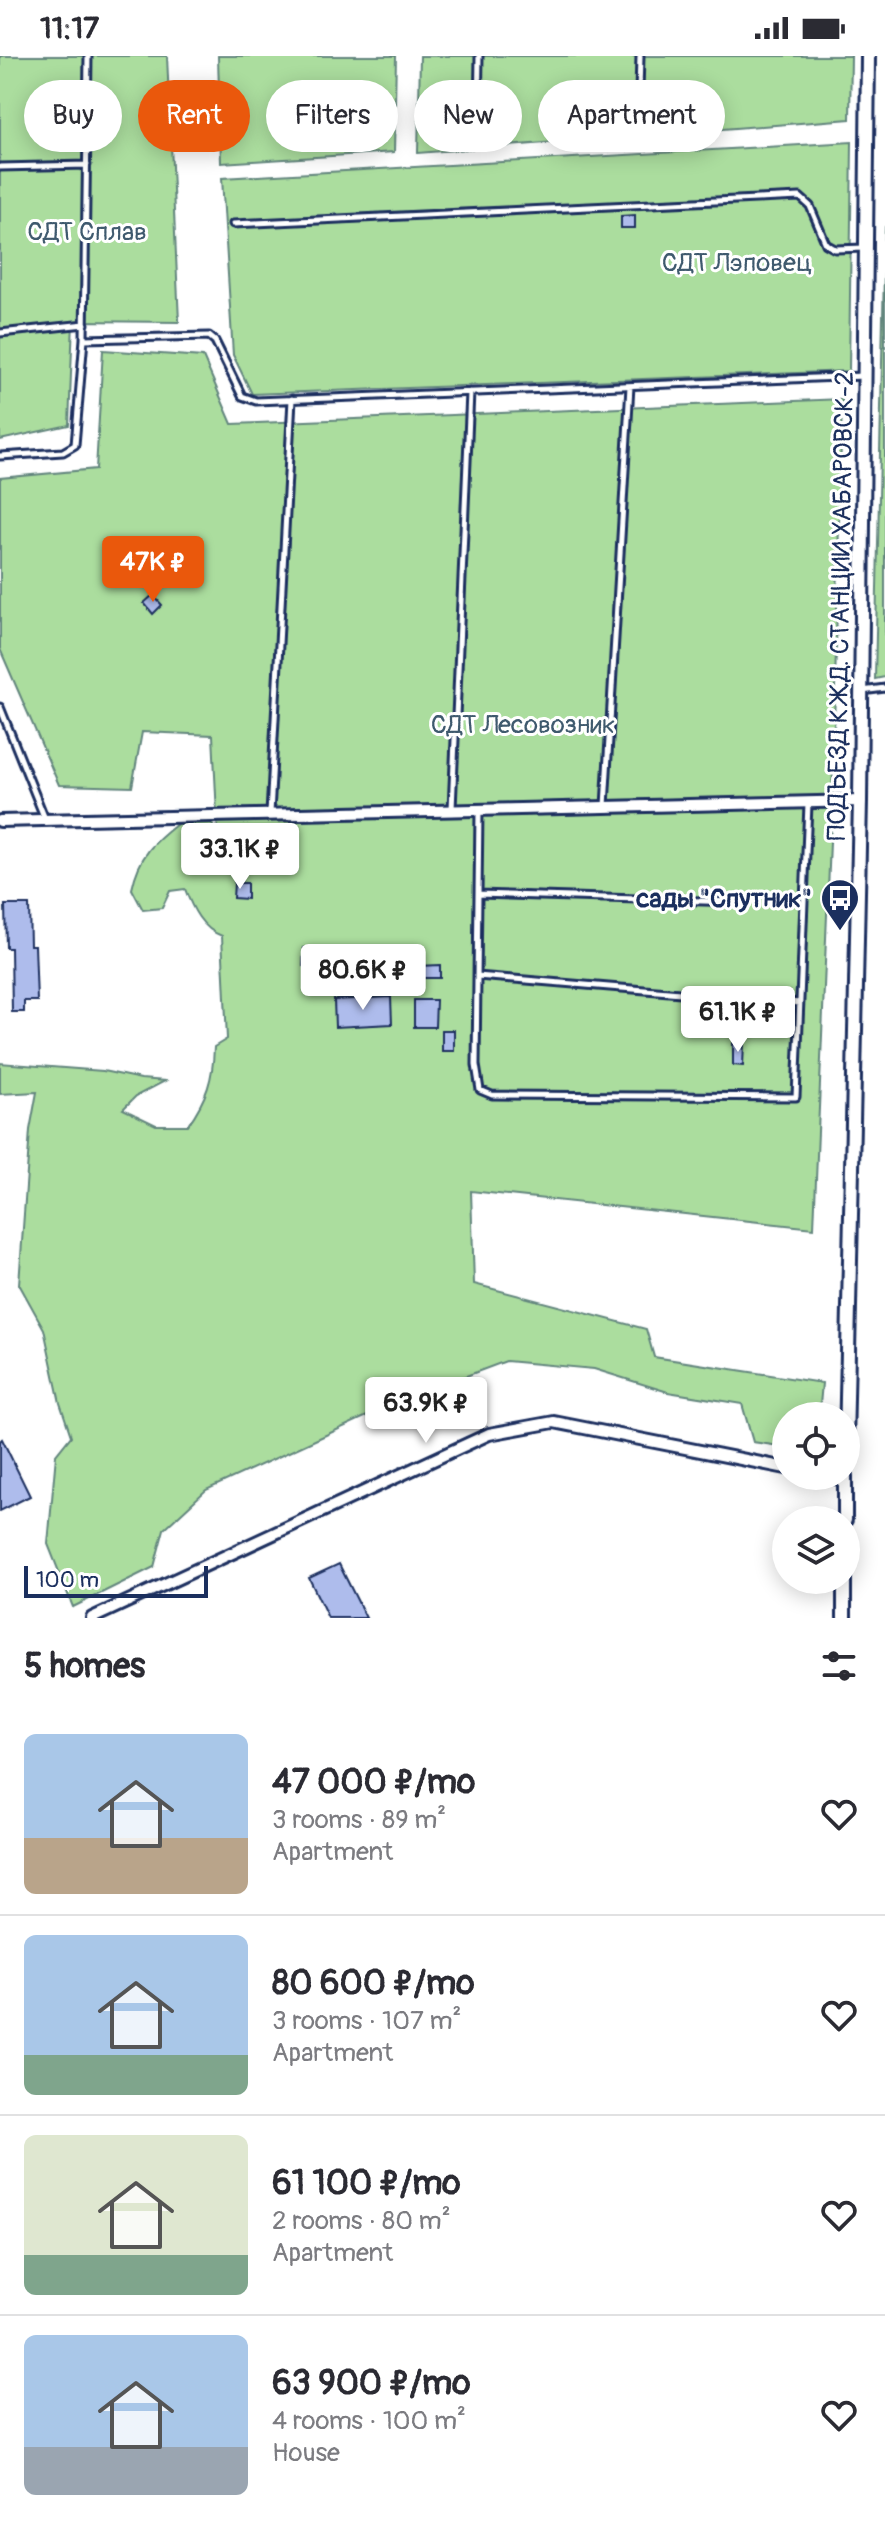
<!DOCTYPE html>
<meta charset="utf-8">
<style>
:root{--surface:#fff;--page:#f2f2f3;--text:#2b2b33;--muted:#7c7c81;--line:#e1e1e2;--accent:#ea580c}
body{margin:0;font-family:Pangolin,sans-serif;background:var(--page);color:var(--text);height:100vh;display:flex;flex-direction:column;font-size:30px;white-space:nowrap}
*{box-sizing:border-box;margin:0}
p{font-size:26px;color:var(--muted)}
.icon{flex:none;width:44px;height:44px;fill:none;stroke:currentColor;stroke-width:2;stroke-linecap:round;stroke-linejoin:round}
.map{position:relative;height:1562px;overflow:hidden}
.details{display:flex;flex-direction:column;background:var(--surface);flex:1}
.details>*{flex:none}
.top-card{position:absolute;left:24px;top:24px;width:838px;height:72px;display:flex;gap:16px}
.fabs{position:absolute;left:772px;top:1346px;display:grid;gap:16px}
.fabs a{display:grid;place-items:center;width:88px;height:88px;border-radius:50%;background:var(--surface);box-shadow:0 4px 20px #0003;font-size:40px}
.scale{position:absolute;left:24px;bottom:20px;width:184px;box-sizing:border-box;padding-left:8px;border:4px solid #1b2f5e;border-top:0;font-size:22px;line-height:28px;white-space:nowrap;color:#1b2f5e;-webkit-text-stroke:6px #fff;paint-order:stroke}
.price{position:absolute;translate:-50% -68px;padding:0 18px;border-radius:8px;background:#fff;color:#222;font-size:26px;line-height:52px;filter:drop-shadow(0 2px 4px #0008)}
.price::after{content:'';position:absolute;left:50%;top:48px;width:24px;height:18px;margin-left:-12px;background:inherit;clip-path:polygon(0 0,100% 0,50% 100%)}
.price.selected{background:var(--accent);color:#fff}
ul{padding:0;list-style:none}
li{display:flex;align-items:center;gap:24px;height:200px;padding:0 24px}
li+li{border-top:2px solid var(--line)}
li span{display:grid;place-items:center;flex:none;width:224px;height:160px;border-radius:12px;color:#555}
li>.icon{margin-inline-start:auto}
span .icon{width:96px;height:96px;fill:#fffc;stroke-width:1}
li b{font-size:34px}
h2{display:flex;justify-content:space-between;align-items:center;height:96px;padding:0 24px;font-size:34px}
.tag{padding:0 28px;border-radius:36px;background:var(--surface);box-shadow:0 4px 20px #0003;font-size:28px;line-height:72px}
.tag.selected{background:var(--accent);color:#fff}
.status{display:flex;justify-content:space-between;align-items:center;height:56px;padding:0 40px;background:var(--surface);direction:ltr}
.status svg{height:22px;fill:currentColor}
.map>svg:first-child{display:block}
.green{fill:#abdd9e;stroke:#63867e;stroke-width:2}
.building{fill:#aebcec;stroke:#1b2f5e;stroke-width:2}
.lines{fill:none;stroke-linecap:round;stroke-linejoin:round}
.service-casing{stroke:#1b2f5e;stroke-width:11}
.minor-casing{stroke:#1b2f5e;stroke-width:16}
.tertiary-casing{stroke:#1b2f5e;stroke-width:18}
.service{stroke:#fff;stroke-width:5}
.minor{stroke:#fff;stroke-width:10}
.tertiary{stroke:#fff;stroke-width:12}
.labels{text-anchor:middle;stroke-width:6;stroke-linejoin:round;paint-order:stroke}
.park-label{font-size:26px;fill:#3f5a6e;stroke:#fff}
.street-label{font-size:26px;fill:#1b2f5e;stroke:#fff}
.poi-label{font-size:26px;font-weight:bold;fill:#1b2f5e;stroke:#fff;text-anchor:end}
</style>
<div class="status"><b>11:17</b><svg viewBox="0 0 49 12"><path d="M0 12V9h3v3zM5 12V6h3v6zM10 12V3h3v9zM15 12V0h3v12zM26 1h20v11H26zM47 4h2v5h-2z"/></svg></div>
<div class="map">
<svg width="885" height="1562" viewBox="0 0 885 1562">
<rect width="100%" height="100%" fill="#fff"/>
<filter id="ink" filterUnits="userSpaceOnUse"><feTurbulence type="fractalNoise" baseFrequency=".0125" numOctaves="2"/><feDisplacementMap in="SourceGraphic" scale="16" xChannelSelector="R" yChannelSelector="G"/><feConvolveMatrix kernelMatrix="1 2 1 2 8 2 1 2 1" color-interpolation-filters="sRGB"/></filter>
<g filter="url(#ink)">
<path class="green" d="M0 0H167L179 266 73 265 69 369 0 384Z
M218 0H396L394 96 221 107Z
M420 0H851L850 63 418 97Z
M852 86 849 315 252 338 233 299 222 122Z
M885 170V621L875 623Z
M103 294 203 301 232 368 842 343 833 714 814 1172 471 1135 474 1228 646 1273 654 1301 822 1327 819 1360H786V1391L753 1386 742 1348 668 1336 594 1313 506 1305 402 1344 206 1434 164 1473 154 1511 73 1551 48 1488 56 1399 71 1380 60 1347 44 1273 19 1228 30 1074 37 1036 0 1038V1007L103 1015 141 1023 165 1025 136 1040 123 1053 156 1069H188C207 1042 213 1023 214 991L227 983 222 880C202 873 192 852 185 833L170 835 162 852 143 854 132 833C139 799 154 786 181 765L212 766 219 800 213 679 142 676 132 731 59 729 0 593V422L96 413Z"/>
<path class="building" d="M64 29H78V51H64Z
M635 159V172H621V160Z
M153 539 162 549 153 558 144 547Z
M234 827H247V843L233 842Z
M5 849H29L30 889H35L37 945H24V956H12L11 892H6Z
M304 892 330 894 328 913 303 910Z
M440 909V922H418V910Z
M391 910 393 931 335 935 333 914Z
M391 941 392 968 335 971 334 944Z
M414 944H436L435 971H414Z
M442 974H454V995H442Z
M733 987H744L743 1010 733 1009Z
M2 1383 30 1440 0 1455V1385Z
M339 1508 366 1562H328L309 1522Z"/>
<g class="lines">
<defs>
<path id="service" d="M478 63 479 0
M638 72 640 0
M0 111 87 109
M233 168 800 141 810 150 826 188 835 193 865 192
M0 277 85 268
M84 283 88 0
M0 400 63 396 75 389 84 283 209 280 215 285 242 340 256 345 864 320
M862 635 885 632
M0 651 45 763
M605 750 630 330
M452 753 470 336
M479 755 476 1009 480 1034 492 1039 796 1041 808 748
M270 758 292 343
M478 838 736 846
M477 920 800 947"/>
<path id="minor" d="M0 765 860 745
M825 1420 845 1424
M92 1562 489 1378 554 1366 786 1412"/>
<path id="tertiary" d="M846 1388 860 745 868 0
M845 1464V1420
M844 1562V1524"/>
</defs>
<use href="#service" class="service-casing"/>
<use href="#minor" class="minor-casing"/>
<use href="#tertiary" class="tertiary-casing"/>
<use href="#service" class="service"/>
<use href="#minor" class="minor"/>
<use href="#tertiary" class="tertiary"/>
</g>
</g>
<defs>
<symbol id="bus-pin" viewBox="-11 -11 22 30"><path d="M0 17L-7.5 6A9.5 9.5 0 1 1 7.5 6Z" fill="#1b2f5e" stroke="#fff"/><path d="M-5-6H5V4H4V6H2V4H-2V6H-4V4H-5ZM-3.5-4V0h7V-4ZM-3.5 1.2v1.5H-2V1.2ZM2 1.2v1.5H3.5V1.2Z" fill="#fff"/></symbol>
</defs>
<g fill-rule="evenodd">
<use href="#bus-pin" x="818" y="820" width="44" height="60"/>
</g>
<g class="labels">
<g class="park-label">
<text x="87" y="184">СДТ Сплав</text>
<text x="737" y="215">СДТ Лэповец</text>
<text x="523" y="677">СДТ Лесовозник</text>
</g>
<g class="street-label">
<text transform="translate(840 550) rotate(-89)" y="9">ПОДЪЕЗД К Ж.Д. СТАНЦИИ ХАБАРОВСК-2</text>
</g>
<g class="poi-label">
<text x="812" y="851">сады "Спутник"</text>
</g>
</g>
</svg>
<div class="fabs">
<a><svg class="icon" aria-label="locate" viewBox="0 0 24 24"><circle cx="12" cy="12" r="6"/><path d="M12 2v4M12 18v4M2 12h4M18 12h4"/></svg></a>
<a><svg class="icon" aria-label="layers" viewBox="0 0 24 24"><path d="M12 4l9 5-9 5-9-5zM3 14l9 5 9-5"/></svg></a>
</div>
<div class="scale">100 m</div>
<b class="price selected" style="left:153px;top:548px">47K ₽</b>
<b class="price" style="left:240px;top:835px">33.1K ₽</b>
<b class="price" style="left:363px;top:956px">80.6K ₽</b>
<b class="price" style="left:738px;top:998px">61.1K ₽</b>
<b class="price" style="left:426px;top:1389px">63.9K ₽</b>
<div class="top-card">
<a class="tag">Buy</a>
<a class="tag selected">Rent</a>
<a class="tag">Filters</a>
<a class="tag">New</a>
<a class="tag">Apartment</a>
</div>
</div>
<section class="details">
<h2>5 homes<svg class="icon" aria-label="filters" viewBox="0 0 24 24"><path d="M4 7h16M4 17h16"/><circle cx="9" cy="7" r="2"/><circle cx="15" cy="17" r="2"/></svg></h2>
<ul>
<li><span style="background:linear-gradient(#a9c7e8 65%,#b9a48a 0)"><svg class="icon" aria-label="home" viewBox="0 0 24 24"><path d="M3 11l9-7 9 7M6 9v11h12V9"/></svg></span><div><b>47 000 ₽/mo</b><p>3 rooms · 89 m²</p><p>Apartment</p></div><svg class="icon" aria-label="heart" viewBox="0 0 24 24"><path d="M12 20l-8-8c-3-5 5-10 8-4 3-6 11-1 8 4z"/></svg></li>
<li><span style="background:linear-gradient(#a9c7e8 75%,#7fa58c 0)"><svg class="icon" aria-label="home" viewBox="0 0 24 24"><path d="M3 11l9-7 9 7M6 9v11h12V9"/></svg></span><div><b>80 600 ₽/mo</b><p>3 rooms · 107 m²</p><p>Apartment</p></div><svg class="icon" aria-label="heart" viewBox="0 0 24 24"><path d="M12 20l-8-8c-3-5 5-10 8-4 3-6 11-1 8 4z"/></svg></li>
<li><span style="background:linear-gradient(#dfe7d0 75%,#7fa58c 0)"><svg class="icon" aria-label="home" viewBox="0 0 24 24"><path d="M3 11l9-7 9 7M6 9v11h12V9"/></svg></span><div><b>61 100 ₽/mo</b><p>2 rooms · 80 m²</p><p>Apartment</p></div><svg class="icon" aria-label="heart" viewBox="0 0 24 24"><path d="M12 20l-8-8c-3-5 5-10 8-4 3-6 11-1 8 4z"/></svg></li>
<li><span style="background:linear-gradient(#a9c7e8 70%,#9aa5b1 0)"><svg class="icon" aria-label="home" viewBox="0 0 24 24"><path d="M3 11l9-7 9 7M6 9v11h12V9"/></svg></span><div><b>63 900 ₽/mo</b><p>4 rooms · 100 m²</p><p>House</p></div><svg class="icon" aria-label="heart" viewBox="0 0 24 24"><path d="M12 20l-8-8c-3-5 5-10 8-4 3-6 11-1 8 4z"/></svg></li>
</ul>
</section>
